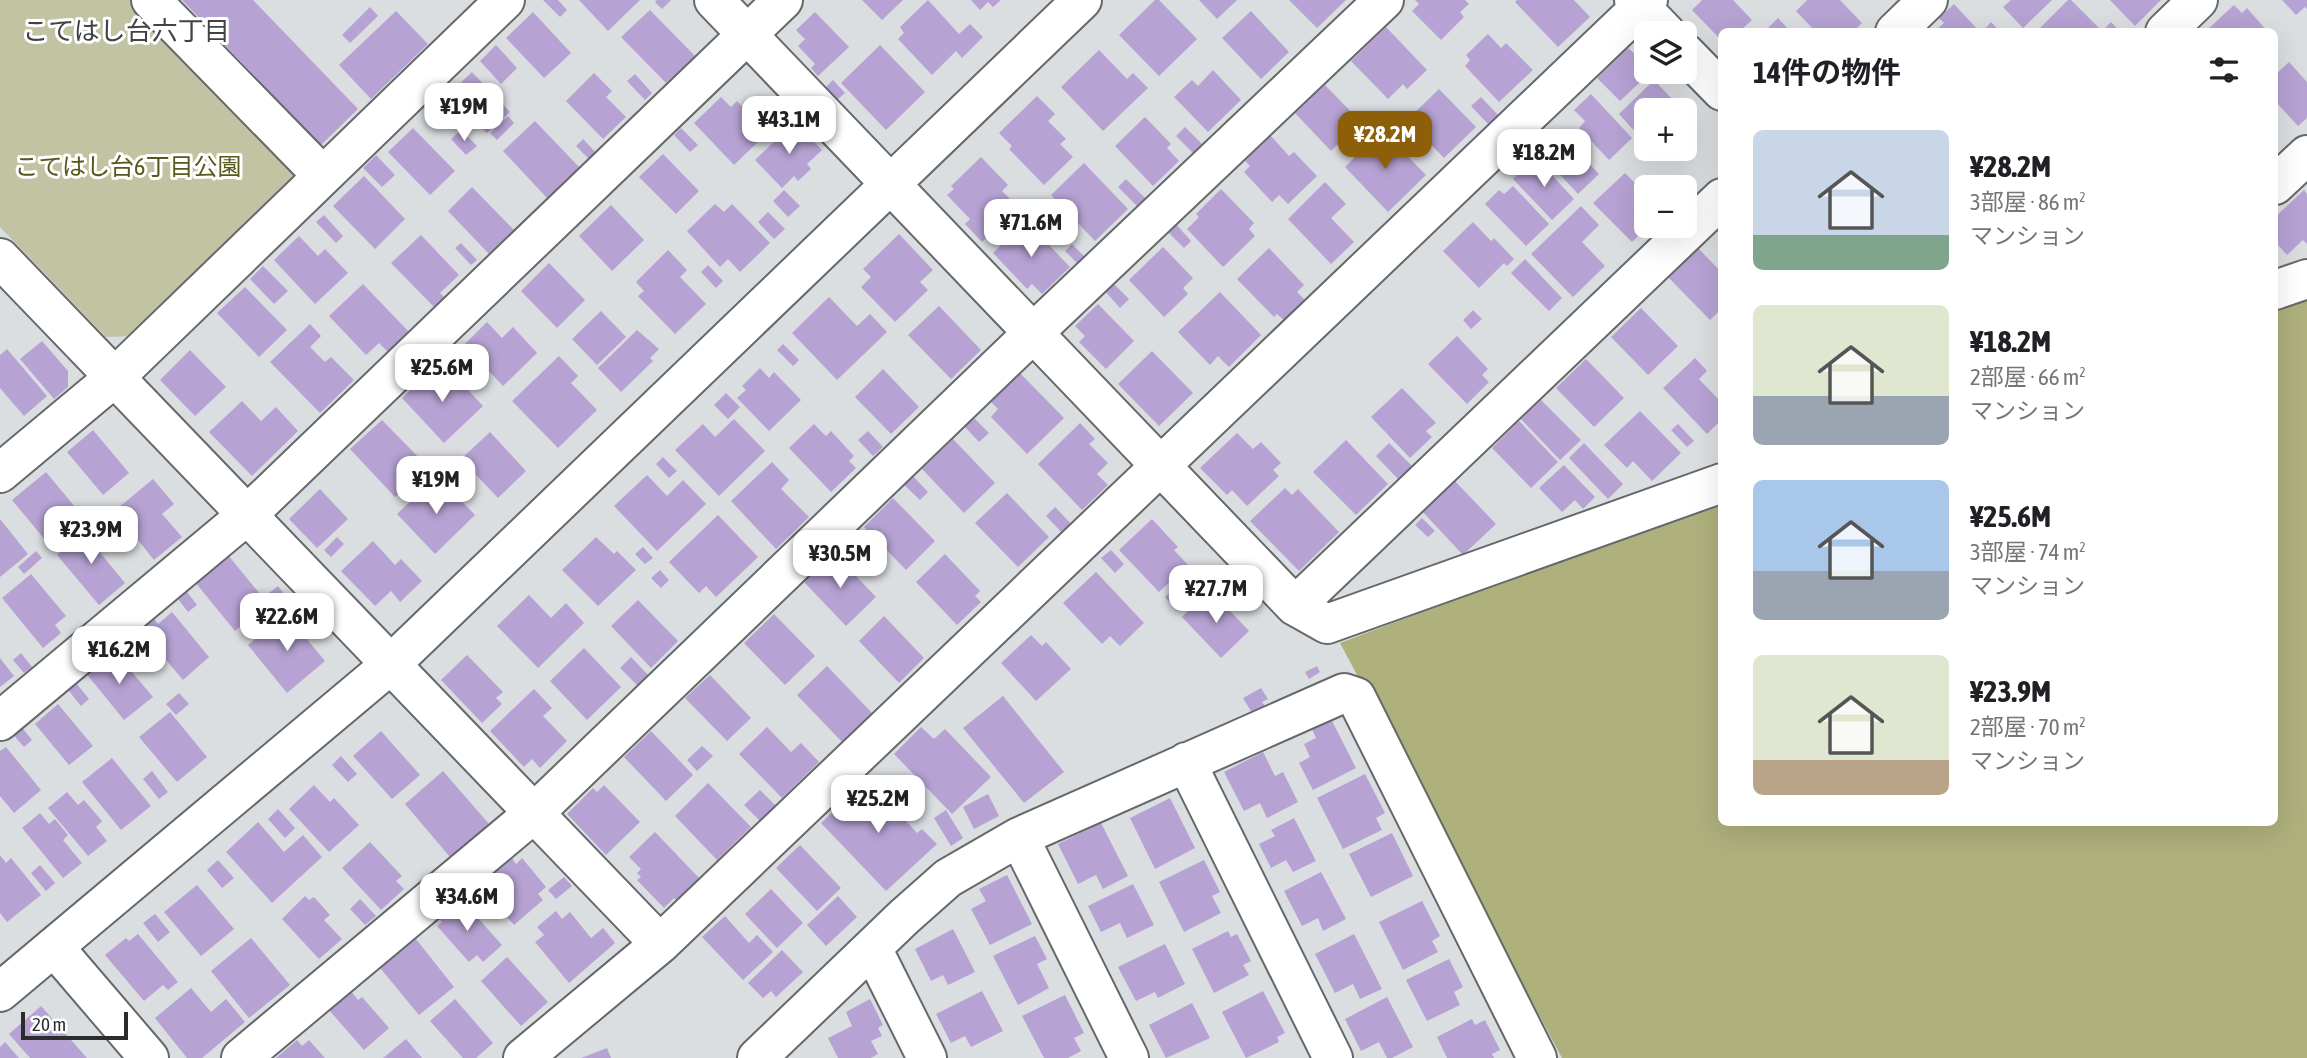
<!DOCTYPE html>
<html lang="ja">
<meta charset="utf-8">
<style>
:root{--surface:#fff;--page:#f6f6f6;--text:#202124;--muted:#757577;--accent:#8e5f09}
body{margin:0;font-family:"Asap Condensed","Noto Sans JP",sans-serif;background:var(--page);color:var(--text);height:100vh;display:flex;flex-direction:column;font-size:26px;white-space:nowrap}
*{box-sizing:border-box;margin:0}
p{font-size:23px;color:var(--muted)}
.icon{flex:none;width:38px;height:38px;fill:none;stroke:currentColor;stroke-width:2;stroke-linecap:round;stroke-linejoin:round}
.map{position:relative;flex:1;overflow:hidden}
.details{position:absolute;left:1718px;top:28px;width:560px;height:798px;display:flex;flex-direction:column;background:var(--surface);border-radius:10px;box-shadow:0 7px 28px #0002}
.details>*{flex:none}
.controls{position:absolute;left:1634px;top:21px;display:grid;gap:14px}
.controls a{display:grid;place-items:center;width:63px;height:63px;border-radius:10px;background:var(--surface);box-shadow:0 7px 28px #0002;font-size:35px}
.scale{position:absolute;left:21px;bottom:18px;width:107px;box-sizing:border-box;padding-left:7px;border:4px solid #2b2c2d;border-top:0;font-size:19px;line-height:24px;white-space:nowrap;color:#2b2c2d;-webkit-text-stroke:5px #fff;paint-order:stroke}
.price{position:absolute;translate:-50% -60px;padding:0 16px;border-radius:14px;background:#fff;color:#222;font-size:23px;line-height:46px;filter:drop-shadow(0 2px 4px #0008)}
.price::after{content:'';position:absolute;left:50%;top:42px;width:21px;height:16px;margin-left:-10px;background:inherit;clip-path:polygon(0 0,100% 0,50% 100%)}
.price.selected{background:var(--accent);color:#fff}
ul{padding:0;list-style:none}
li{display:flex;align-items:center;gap:21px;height:175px;padding:0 35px}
li span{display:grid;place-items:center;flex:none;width:196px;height:140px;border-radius:10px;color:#555}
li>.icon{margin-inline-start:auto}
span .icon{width:84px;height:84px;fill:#fffc;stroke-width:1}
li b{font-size:30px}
h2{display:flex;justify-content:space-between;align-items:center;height:84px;padding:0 35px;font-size:30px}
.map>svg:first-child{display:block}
.green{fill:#c1c3a3}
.forest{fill:#aeb17c}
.building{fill:#b6a2d3}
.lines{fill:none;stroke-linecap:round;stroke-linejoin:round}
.minor-casing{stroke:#65686a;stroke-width:42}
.tertiary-casing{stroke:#65686a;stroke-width:42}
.minor{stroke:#fff;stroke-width:38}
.tertiary{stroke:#fff;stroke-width:38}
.labels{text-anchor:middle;stroke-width:6;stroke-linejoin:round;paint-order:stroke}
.park-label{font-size:24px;fill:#56581c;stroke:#fff}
.neighbourhood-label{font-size:26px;fill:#404345;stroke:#fff}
</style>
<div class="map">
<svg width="2307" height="1058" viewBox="0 0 2307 1058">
<rect width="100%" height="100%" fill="#dbdee1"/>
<path class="green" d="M0 0H143L300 181 136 336 106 337 0 227Z"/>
<path class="forest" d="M2307 293V1058H1562L1340 643 1722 498V822H2275V304Z"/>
<path class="building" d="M182 0H253L358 109 321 145Z
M543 0H558L567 10 560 17Z
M579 0H640L608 31Z
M657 0H671L662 9 655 2Z
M862 0H903L882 20Z
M928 0 959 34 970 24 983 37 962 58 956 51 932 75 898 39 904 33 900 27Z
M971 0H1001L993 7 988 2 980 10Z
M1155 0H1159L1197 39 1159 76 1119 35Z
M1199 0H1237L1217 19Z
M1289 0H1346L1317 28Z
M1415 0H1465L1469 4 1460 12 1464 17 1441 40 1412 11 1419 4Z
M1517 0H1574L1590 17 1558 47 1515 2Z
M1702 0H1733L1752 20 1739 32H1722V41L1692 10Z
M1807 0H1840L1862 23 1853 32H1816L1796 11Z
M2011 0H2052L2023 28 2003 7Z
M2068 0H2071L2102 31 2111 22 2120 32H2036Z
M2110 0H2161L2135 26Z
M2282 0H2307V9L2305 7 2296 15Z
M1954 4 1980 32H1934L1944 23 1939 18Z
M2234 5 2242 13 2247 8 2268 32H2209L2207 30Z
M370 7 378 16 350 43 342 35Z
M650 10 695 56 666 83 621 37Z
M396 11 428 44 371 99 339 65Z
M1251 11 1289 52 1261 79 1222 38Z
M533 12 571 53 544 78 506 38Z
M815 12 849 47 818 76 811 68 815 64 798 46 805 39 796 30Z
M1778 18 1791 32H1764Z
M1991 22 2000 32H1982Z
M1386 27 1427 70 1407 89 1403 84 1388 99 1351 61Z
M1488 34 1501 48 1506 43 1533 70 1499 102 1465 66 1470 60 1466 55Z
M496 45 517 68 501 84 480 61Z
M880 45 925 92 886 130 841 83Z
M1647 45V72H1651L1620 101 1597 78 1628 48 1636 55Z
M1099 50 1127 79 1133 73 1148 88 1103 131 1061 87Z
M2289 62 2307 82V118L2298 126 2275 101V75Z
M1213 70 1241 100 1208 132 1174 97 1192 80 1198 86Z
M472 72 510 112 487 133 449 94Z
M594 73 612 91 606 97 626 117 603 139 566 101Z
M635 74 652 93 645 100 627 81Z
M833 80 845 93 837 100 825 88Z
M1654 80 1675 102 1666 110H1647V129L1639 136 1619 114Z
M1325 85 1361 122 1331 151 1295 113Z
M1439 89 1476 127 1444 158 1407 120Z
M1591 94 1632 138 1609 160 1579 128 1585 121 1574 110Z
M1037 96 1055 114 1048 121 1066 139 1060 144 1073 157 1044 185 1009 149 1012 146 999 133Z
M721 97 731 107 737 101 761 126 755 132 761 139 734 165 694 123Z
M1481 97 1498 115 1488 124 1471 106Z
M773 99 783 109 769 122 759 112Z
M508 116 514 123 497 140 490 133Z
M1145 117 1171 144 1167 148 1179 161 1153 186 1115 146Z
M535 121 579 167 547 198 503 151Z
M795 122 822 150 807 164 811 169 798 181 794 176 782 188 755 160Z
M1185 127 1203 145 1194 154 1176 136Z
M413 128 455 171 430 195 388 152Z
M681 128 698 145 690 152 674 135Z
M461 130 477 146 466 155 451 139Z
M1382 130 1426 175 1388 212 1345 167Z
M1575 133 1589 148 1581 155 1599 174 1578 194 1538 151 1553 137 1562 146Z
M1271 136 1289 156 1294 152 1317 176 1288 204 1279 195 1272 202 1244 172 1250 166 1245 161Z
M583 139 598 155 591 161 576 146Z
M663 154 699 191 676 214 639 177Z
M376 155 395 175 382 187 363 168Z
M981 157 1008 185 1002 191 1018 207 982 242 965 224 970 219 947 195 954 189 951 186Z
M1536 158 1574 199 1552 220 1513 179Z
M1084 163 1128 209 1095 241 1051 195Z
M1625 173 1646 194 1640 200 1647 208V226H1649L1632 242 1593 203Z
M364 176 405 219 375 249 333 206Z
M1126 179 1145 198 1137 206 1118 187Z
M1325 182 1346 204 1331 218 1354 242 1331 264 1288 219Z
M1513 186 1549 224 1526 246 1485 204 1499 190 1504 194Z
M472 187 514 230 489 254 448 211Z
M1221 189 1254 223 1249 229 1255 236 1223 267 1187 229 1199 217 1196 214Z
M784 190 800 206 788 217 773 201Z
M2304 190 2307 194V244L2303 240 2287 255 2278 245 2275 248V217Z
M715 204 724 212 732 204 770 243 740 272 728 259 720 267 687 231Z
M611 205 644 240 612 271 579 236Z
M1581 206 1599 225 1582 242 1605 266 1573 297 1531 254Z
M768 212 785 229 774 239 758 222Z
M324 215 343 236 336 243 316 222Z
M1026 221 1070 267 1042 294 1032 284 1027 289 993 253Z
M1174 222 1191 241 1184 248 1166 230Z
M1473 222 1491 241 1494 238 1514 259 1507 266 1504 263 1479 288 1443 251Z
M899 234 933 270 920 282 928 290 895 322 861 287 871 277 863 269Z
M421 235 459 275 440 293 445 298 435 308 391 263Z
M299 236 318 256 325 249 348 273 315 304 274 260Z
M461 243 477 260 471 265 455 248Z
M1072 244 1086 258 1079 265 1065 251Z
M1163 247 1193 278 1183 288 1188 294 1164 317 1129 280Z
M1269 248 1304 285 1297 292 1307 302 1286 322 1277 314 1274 317 1237 279Z
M1698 248 1722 273V308L1710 320 1668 277Z
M668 250 687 270 680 277 706 304 675 334 638 296 644 291 636 282Z
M1525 259 1562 298 1549 311 1511 273Z
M549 263 585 300 557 328 521 291Z
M708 265 723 281 716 288 701 272Z
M263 266 288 291 274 304 250 279Z
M1112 282 1129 299 1120 308 1104 290Z
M363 284 410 333 389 353 379 343 366 355 329 316Z
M245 287 287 330 259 357 217 313Z
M1220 292 1261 335 1229 367 1218 356 1210 365 1178 332Z
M829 297 857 326 870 314 887 332 837 380 792 333Z
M1098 304 1134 341 1106 369 1079 342 1085 336 1075 326Z
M939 306 981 350 951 379 908 335Z
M1641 308 1678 346 1648 375 1611 337Z
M1473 310 1482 319 1471 329 1463 320Z
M601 311 626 337 597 365 572 339Z
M487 322 502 338 513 327 537 353 503 386 464 345Z
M310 324 321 336 310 347 325 362 331 357 354 380 320 413 270 362Z
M637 330 659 349 650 358 653 361 621 392 598 368Z
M1457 336 1488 369 1482 375 1489 382 1467 404 1428 364Z
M42 341 68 371V387L54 399 20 359Z
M783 344 799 360 793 366 777 350Z
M7 349 47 396 24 416 0 388V355Z
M190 350 226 387 195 416 160 380Z
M1152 351 1193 393 1159 426 1118 384Z
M559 356 578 376 571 383 597 410 558 448 512 401Z
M1695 358 1707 371 1699 379 1722 403V419L1707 434 1663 388Z
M1586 359 1624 398 1594 427 1556 388Z
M760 368 769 378 774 372 801 400 769 431 737 398 746 390 742 386Z
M883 369 919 407 891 434 855 397Z
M431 370 443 382 452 373 483 406 444 443 402 398Z
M1019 372 1064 418 1027 454 991 417 998 409 990 401Z
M1402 388 1436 423 1426 431 1432 437 1410 458 1371 417Z
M726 393 740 407 728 419 714 405Z
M1541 400 1581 440 1560 460 1521 419Z
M242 401 261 421 276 407 298 431 252 476 209 432Z
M1640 411 1681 453 1652 481 1633 461 1627 468 1604 445Z
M971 415 989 433 979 442 962 424Z
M734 419 765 451 719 496 675 450 703 424 715 437Z
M382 420 427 466 395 497 350 449Z
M1519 421 1558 462 1531 488 1492 448Z
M1080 423 1095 439 1089 444 1108 463 1097 474 1108 485 1082 510 1038 464Z
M814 424 826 436 831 431 854 456 849 461 856 468 831 492 789 448Z
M1678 424 1694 441 1687 447 1671 430Z
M93 430 129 473 103 495 67 452Z
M868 431 883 447 873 456 858 440Z
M490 432 526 471 498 498 461 459Z
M1237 433 1253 449 1261 442 1281 463 1273 470 1279 476 1247 506 1232 490 1227 495 1200 468Z
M953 439 995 483 964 513 922 469Z
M1346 440 1388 484 1356 515 1313 472Z
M1389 443 1412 466 1398 479 1376 456Z
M1584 443 1623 484 1608 499 1569 458Z
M663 457 677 471 669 478 656 464Z
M772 462 789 480 781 489 809 517 776 549 731 501Z
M1564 465 1595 497 1583 509 1575 500 1562 512 1539 488Z
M46 472 80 513 46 541 12 500Z
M910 473 928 492 920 500 901 482Z
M647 475 667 496 683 480 706 504 657 551 614 506Z
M153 479 174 504 162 514 182 537 154 560 125 524 130 521 118 508Z
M1453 479 1496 524 1463 555 1421 510Z
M432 481 441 491 447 486 475 515 435 554 397 514Z
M1285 488 1292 495 1298 489 1339 532 1299 571 1250 521Z
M320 489 348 519 317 548 289 519Z
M1007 493 1049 537 1018 567 975 523Z
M893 498 935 541 906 570 864 527Z
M1055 507 1074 527 1065 536 1046 516Z
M718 515 758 557 716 597 706 586 699 593 669 562Z
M1422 518 1435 531 1428 537 1415 525Z
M0 519 28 554 0 577Z
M1152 519 1178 547 1174 550 1188 565 1159 592 1119 550Z
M92 527 105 542 97 549 125 583 99 605 57 555Z
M854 530 873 550 865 557 847 537Z
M337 537 344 544 331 557 324 550Z
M596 537 614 554 617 551 636 570 598 606 562 570Z
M373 541 395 565 401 559 422 581 400 602 391 591 375 606 341 571Z
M643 547 653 558 645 564 635 554Z
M1111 550 1124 564 1115 573 1101 558Z
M36 551 42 558 24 574 18 567Z
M834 553 876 597 846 626 804 582Z
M945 554 980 591 975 596 981 602 957 625 916 582Z
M228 555 260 594 256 598 264 607 235 631 195 582Z
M660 570 669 580 661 588 651 578Z
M1096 572 1144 623 1120 646 1110 636 1102 644 1063 603Z
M31 574 66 616 55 625 61 633 43 648 2 598Z
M278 586 285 595 272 606 265 596Z
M184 588 197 605 188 612 175 595Z
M1175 588 1181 594 1171 604 1165 597Z
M1214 594 1249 631 1221 658 1182 617 1205 595 1209 599Z
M529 595 551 618 566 603 584 623 538 668 497 626Z
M638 600 678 641 651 668 611 626Z
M172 612 209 657 183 680 145 635 148 632 141 624 151 615 158 624Z
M286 614 325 661 287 693 248 645Z
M774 614 815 656 785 685 744 643Z
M884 616 924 658 899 683 859 641Z
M1031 635 1042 646 1046 642 1071 669 1036 701 1001 663Z
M133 637 146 653 135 662 121 646Z
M584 648 621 687 587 720 550 681Z
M21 653 32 667 24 673 13 660Z
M467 655 503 692 496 698 502 704 482 723 441 680Z
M111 656 117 663 121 659 153 697 124 720 85 672 100 659 104 663Z
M631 657 652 679 641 689 620 668Z
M0 658 14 676 0 687Z
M827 666 874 715 844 744 797 695Z
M1317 666 1320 672 1309 679 1305 672Z
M710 675 751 718 727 741 685 698Z
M73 679 89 699 81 706 65 686Z
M1261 688 1268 699 1262 702 1265 706 1252 713 1243 698Z
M534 689 552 708 543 716 567 741 540 768 532 759 524 767 490 731Z
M179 693 189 704 176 715 166 704Z
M1003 696 1064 772 1024 803 963 728Z
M58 704 93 746 69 765 35 724Z
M170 712 207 757 177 782 139 737Z
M1331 719 1356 768 1313 790 1299 763 1310 757 1304 744 1316 738 1312 729Z
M20 725 32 740 24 747 11 732Z
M767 727 791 752 801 743 819 762 782 798 739 754Z
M921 727 934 739 945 729 991 777 952 814 894 754Z
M381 731 420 775 392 799 353 756Z
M651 731 693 775 666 801 624 757Z
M702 746 713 756 697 771 687 760Z
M6 747 41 790 14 813 0 796V751Z
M1263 752 1275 776 1283 772 1298 802 1267 818 1260 803 1244 811 1224 772Z
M341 756 357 774 348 782 332 765Z
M112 758 151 806 121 830 82 782Z
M152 771 168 792 159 799 143 779Z
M443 771 489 824 450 857 405 804Z
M1365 774 1385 813 1376 818 1382 830 1343 849 1317 798Z
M867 779 917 833 922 829 937 844 886 891 821 823Z
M708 783 751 827 717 860 675 816Z
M314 785 330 802 334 798 359 825 329 852 289 809Z
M604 785 640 822 606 855 567 814 593 788 597 792Z
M760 790 780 810 764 825 744 805Z
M67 792 78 805 84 800 102 821 96 827 107 841 88 856 48 808Z
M988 794 999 816 974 829 963 807Z
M1170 798 1195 848 1155 869 1130 818Z
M278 809 295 828 285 838 268 819Z
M946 810 963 838 951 846 934 818Z
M40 813 49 824 55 819 68 835 63 840 82 863 63 878 22 828Z
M1294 818 1316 861 1293 872 1286 860 1271 868 1259 844 1275 836 1271 830Z
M258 822 284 852 303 835 322 857 272 903 226 852Z
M1101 823 1128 876 1103 889 1096 875 1078 884 1058 844Z
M655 832 701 880 678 902 674 898 664 908 637 880 641 877 637 873 641 869 629 857Z
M1392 833 1413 876 1371 897 1349 854Z
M370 842 402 876 396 881 404 889 381 910 342 868Z
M800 845 841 888 817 911 776 868Z
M0 855 6 863 11 858 41 895 7 922 0 913Z
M512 858 516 864 522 858 546 887 538 894 543 900 514 925 501 910 507 905 486 880Z
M218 860 234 878 222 888 207 870Z
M1204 860 1220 892 1212 896 1221 913 1184 932 1159 882Z
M40 865 55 883 46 891 31 873Z
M1321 872 1346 919 1323 931 1318 918 1302 926 1284 891Z
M1007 875 1032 924 990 945 971 909 986 901 979 889Z
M564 877 572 886 556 899 548 890Z
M479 881 494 898 480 910 466 892Z
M1133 884 1154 925 1127 938 1120 923 1101 932 1088 906Z
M197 885 234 929 201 956 164 912Z
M771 889 803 923 777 948 745 914Z
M305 896 309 900 314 897 330 915 324 920 342 939 319 959 282 919Z
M838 896 857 917 826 946 807 925Z
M360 899 376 916 365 925 350 909Z
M1422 901 1440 936 1432 941 1438 952 1403 970 1379 922Z
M451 902 462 914 468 907 502 945 483 962 477 955 469 962 437 926 442 922 436 915Z
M556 911 562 919 570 912 591 938 603 928 615 943 569 983 535 942 544 935 537 927Z
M155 914 170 932 158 942 143 923Z
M725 916 749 943 757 935 773 952 743 980 702 937Z
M953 929 975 972 948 985 943 975 931 981 915 949Z
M1228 931 1231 937 1237 934 1251 961 1243 965 1249 975 1214 993 1192 949Z
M138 934 178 982 168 990 163 985 144 1001 105 955 126 938 129 941Z
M412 934 454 987 419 1015 376 963Z
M1354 934 1382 989 1360 999 1353 984 1335 993 1315 954Z
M1035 936 1047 959 1037 964 1049 988 1018 1005 993 956Z
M251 938 290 985 249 1018 211 971Z
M1165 944 1185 984 1158 998 1155 992 1136 1001 1118 967Z
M782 950 803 972 776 997 771 991 763 998 748 983Z
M507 957 548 1002 521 1026 481 981Z
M1449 959 1463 987 1454 992 1460 1005 1427 1021 1406 980Z
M191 988 211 1012 226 999 245 1022 202 1058H187L155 1018Z
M351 991 358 1000 362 997 389 1028 364 1050 329 1010Z
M982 991 1003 1031 971 1047 965 1036 951 1043 936 1014Z
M1263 991 1285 1033 1277 1037 1279 1042 1246 1058 1222 1012Z
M1065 995 1084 1033 1074 1038 1081 1051 1068 1058H1044L1022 1016Z
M1387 997 1413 1047 1392 1058H1387L1379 1042 1361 1051 1345 1019Z
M455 999 493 1043 476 1058H463L430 1021Z
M870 999 883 1025 878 1028 882 1036 871 1041 878 1054 871 1058H838L828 1038 852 1026 846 1012Z
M1192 1003 1210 1038 1166 1058 1149 1025Z
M41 1006 87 1058H30L9 1034Z
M1472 1019 1475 1025 1485 1020 1500 1050 1492 1054 1494 1058H1447L1437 1037Z
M406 1039 422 1058H383Z
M297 1040 302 1046 309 1040 325 1058H276Z
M5 1042 19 1058H0V1047Z
M607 1048 611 1058H581Z"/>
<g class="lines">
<defs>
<path id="minor" d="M151 0 323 176
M714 0 1295 606 1327 624 1722 483
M1634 0 1666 33
M1895 32 1928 0
M2165 32 2198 0
M1685 53 1722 91
M2275 185 2307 155
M0 258 660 944
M2275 290 2307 279
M0 473 115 377 505 0
M1295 606 1722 198
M0 721 247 515 783 0
M1186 762 1333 1058
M1019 837 1129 1058
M54 947 149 1058
M872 948 927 1058
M241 1058 533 814 1033 333 1384 0
M523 1058 660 944 1648 0
M757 1058 904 917 948 878 1019 837 1344 693 1356 697 1537 1058"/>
<path id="tertiary" d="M0 992 390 665 1082 0"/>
</defs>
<use href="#minor" class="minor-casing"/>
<use href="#tertiary" class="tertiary-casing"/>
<use href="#minor" class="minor"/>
<use href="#tertiary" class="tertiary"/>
</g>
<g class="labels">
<g class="park-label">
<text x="128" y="175">こてはし台6丁目公園</text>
</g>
<g class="neighbourhood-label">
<text x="126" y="40">こてはし台六丁目</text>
</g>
</g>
</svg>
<div class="controls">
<a><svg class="icon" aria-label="layers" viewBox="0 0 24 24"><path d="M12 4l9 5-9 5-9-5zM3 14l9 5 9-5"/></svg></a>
<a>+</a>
<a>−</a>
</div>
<div class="scale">20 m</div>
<b class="price" style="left:464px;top:143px">¥19M</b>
<b class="price" style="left:789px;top:156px">¥43.1M</b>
<b class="price selected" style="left:1385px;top:171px">¥28.2M</b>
<b class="price" style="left:1544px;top:189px">¥18.2M</b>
<b class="price" style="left:1031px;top:259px">¥71.6M</b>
<b class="price" style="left:442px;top:404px">¥25.6M</b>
<b class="price" style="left:436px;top:516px">¥19M</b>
<b class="price" style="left:91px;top:566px">¥23.9M</b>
<b class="price" style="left:840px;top:590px">¥30.5M</b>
<b class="price" style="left:1216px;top:625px">¥27.7M</b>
<b class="price" style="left:287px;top:653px">¥22.6M</b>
<b class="price" style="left:119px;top:686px">¥16.2M</b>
<b class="price" style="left:878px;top:835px">¥25.2M</b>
<b class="price" style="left:467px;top:933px">¥34.6M</b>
<section class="details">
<h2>14件の物件<svg class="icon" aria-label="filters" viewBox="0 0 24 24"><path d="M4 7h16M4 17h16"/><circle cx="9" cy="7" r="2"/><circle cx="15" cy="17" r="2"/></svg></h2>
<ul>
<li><span style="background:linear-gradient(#c9d6e8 75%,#7fa58c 0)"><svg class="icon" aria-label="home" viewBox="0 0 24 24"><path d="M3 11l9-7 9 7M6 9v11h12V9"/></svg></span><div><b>¥28.2M</b><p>3部屋 · 86 m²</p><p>マンション</p></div></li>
<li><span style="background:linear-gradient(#dfe7d0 65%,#9aa5b1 0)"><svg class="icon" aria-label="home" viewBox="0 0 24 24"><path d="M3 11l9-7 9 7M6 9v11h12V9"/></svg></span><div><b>¥18.2M</b><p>2部屋 · 66 m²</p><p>マンション</p></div></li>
<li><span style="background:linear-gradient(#a9c7e8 65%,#9aa5b1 0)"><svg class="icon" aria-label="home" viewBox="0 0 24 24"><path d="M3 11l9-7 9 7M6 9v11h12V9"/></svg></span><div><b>¥25.6M</b><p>3部屋 · 74 m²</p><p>マンション</p></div></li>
<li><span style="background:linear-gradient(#dfe7d0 75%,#b9a48a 0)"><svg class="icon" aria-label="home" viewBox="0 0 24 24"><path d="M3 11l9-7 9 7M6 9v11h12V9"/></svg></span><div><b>¥23.9M</b><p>2部屋 · 70 m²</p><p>マンション</p></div></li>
</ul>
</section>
</div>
